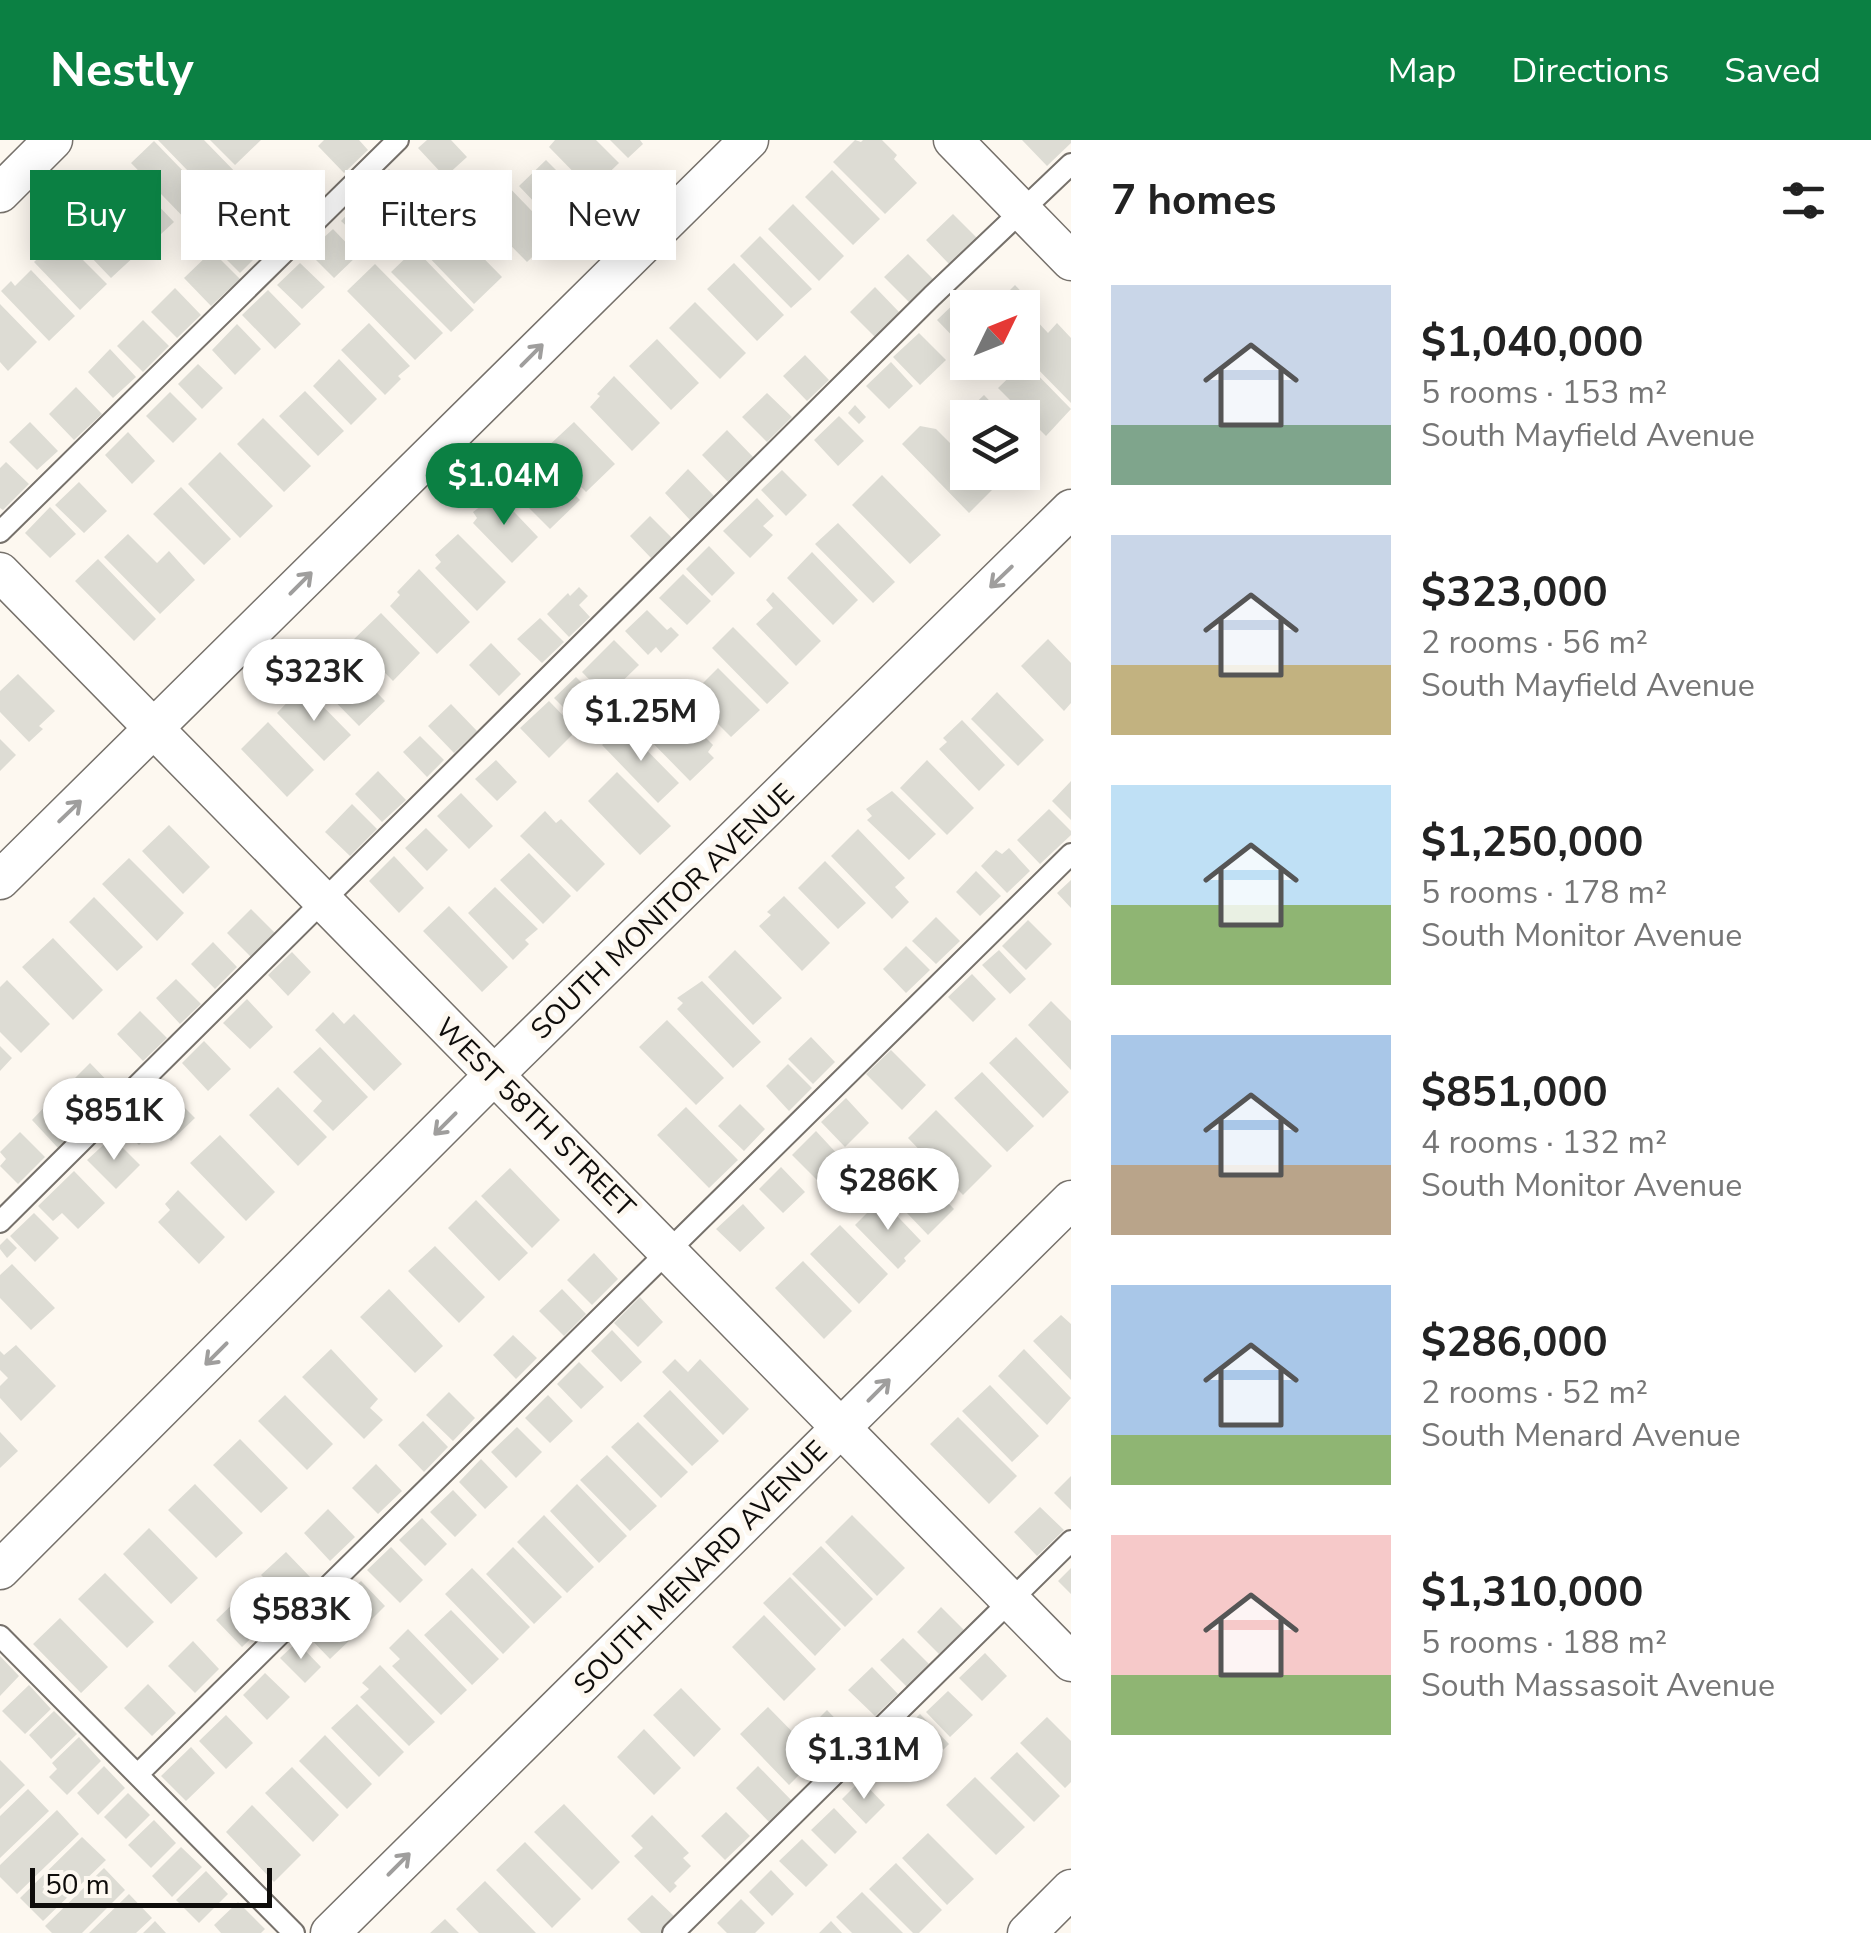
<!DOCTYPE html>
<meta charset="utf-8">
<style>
:root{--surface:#fff;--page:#f6f6f6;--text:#222;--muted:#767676;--accent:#0b8043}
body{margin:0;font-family:"Nunito Sans",sans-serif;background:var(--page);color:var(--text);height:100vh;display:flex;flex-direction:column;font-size:38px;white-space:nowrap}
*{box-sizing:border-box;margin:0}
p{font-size:32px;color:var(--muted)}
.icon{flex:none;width:55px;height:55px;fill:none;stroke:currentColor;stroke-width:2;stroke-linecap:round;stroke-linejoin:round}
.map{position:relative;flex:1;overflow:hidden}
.drawer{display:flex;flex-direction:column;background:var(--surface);width:800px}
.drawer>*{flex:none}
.guide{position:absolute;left:30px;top:30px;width:890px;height:90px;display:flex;gap:20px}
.needle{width:65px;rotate:47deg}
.fabs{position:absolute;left:950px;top:150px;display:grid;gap:20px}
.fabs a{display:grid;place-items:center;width:90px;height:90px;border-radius:0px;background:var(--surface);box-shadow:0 5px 25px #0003;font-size:50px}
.scale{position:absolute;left:30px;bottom:25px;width:242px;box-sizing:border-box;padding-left:10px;border:5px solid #0f0d0b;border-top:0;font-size:28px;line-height:35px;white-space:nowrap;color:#0f0d0b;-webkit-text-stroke:8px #fdf8f0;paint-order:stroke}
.price{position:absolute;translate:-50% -85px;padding:0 22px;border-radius:35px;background:#fff;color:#222;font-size:32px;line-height:65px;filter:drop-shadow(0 2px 5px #0008)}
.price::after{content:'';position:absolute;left:50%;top:60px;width:30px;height:22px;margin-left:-15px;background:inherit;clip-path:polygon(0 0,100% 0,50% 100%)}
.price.on{background:var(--accent);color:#fff}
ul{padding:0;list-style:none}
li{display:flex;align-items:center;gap:30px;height:250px;padding:0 40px}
li span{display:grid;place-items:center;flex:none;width:280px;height:200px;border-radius:0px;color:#555}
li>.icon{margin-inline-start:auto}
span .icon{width:120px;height:120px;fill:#fffc;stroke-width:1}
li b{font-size:42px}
h2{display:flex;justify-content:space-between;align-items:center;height:120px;padding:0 40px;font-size:42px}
.chip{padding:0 35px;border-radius:0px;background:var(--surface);box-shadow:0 5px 25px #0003;font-size:35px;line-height:90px}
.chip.on{background:var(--accent);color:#fff}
header{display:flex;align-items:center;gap:60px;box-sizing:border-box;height:140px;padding:0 50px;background:var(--accent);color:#fff}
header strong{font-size:48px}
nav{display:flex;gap:55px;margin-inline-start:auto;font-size:35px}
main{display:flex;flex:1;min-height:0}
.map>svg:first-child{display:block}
.building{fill:#dddcd4}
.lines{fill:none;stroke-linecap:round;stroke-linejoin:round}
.service-casing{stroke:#76716b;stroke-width:24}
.minor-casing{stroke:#76716b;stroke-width:41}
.service{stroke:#fff;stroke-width:20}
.minor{stroke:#fff;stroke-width:38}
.oneway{stroke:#9f9e9d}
.labels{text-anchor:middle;stroke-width:10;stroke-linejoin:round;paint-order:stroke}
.street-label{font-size:28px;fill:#0f0d0b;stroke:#fdf8f0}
</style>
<header>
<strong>Nestly</strong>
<nav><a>Map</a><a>Directions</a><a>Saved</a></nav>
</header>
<main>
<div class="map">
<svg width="1071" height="1793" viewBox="0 0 1071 1793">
<rect width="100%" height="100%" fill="#fdf8f0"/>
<path class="building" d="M158 0H204L243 40 219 63Z
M210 0H261L235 25Z
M324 0H359L368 10 344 33 318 6Z
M427 0H451L467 17 445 37 418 8Z
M555 0H596L619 23 591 50 549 7Z
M610 0H640L643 4 628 18Z
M855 0 861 2 863 0H882L897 15 894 19 917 43 885 74 833 22Z
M1022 0H1071V3L1047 26Z
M154 1 216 65 194 88 131 23Z
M546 20 583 57 555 84 519 46Z
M389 29 416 56 392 80 365 54Z
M832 30 880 79 853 105 805 57Z
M295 31 319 56 296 78 272 53Z
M127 33 174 82 147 107 100 59Z
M500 38 555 95 527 122 471 65Z
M363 58 388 84 367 105 341 81Z
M268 63 293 89 269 111 244 85Z
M793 64 844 116 819 141 768 89Z
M94 68 138 113 111 138 65 90 74 80 78 84Z
M953 74 977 98 949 124 926 100Z
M448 82 502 137 474 164 421 109Z
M333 89 358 115 334 138 308 112Z
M233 92 257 116 240 133 216 109Z
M760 96 812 149 791 168 740 116Z
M60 97 107 144 80 170 34 122Z
M415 109 474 170 451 192 391 132Z
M212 111 240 139 211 166 184 138Z
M908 114 934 140 910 163 884 137Z
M300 123 325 147 302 169 277 145Z
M734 123 784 175 757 201 707 149Z
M375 124 443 193 415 220 347 151Z
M31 130 75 176 49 201 1 151 11 141 15 146Z
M1015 145 1040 172 1034 178 1048 193 1057 183 1071 198V263L1025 216 1027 213 1022 208V168H992Z
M875 147 899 172 875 197 850 172Z
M175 148 201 175 177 198 151 172Z
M268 150 301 184 275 209 242 175Z
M960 158 968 165V200L962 206 937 180Z
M695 162 746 213 720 239 669 188Z
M0 164 37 202 8 231 0 222Z
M143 180 169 206 143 232 117 206Z
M369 183 410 226 398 236 401 239 385 255 341 210Z
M237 184 261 209 235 235 212 210Z
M919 193 946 220 920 245 893 217Z
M657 199 699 243 671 270 629 226Z
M110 209 136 237 113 258 88 232Z
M805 215 829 240 807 261 783 236Z
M339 219 377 259 351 285 313 246Z
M891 222 913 246 889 269 866 246Z
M1025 222 1071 269 1046 296 998 248Z
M198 224 223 248 202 269 178 244Z
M614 236 660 283 632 311 590 267 600 256 597 254Z
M76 247 102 274 74 300 49 274Z
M305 251 344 291 318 316 279 276Z
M170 252 197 279 173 303 146 276Z
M767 253 792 277 767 302 742 277Z
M984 255 1006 278H968V292L957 281Z
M855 265 866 277 859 284 848 273Z
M839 276 864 301 838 326 814 300Z
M263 278 311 326 284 352 237 304Z
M30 282 58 311 37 330 9 302Z
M574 282 615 324 586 352 545 309Z
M920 286 936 289 968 321V332H979L994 348 969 373 902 304Z
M727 290 754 318 729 343 702 315Z
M128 292 155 321 132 344 105 315Z
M1022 294 1035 307 1022 319Z
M220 312 273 366 240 398 188 344Z
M538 318 580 360 550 389 508 347Z
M6 322 29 344 3 370 0 368V328Z
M688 329 714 356 690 380 665 353Z
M782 330 807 355 786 376 761 350Z
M882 335 941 395 910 424 852 365Z
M79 342 107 371 84 393 55 365Z
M181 347 231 399 204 425 153 374Z
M497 354 538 397 512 423 473 383 477 378 473 372Z
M757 358 774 376 763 386 773 395 750 418 723 391Z
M50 367 76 394 50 418 25 393Z
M650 376 672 398 651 418 630 396Z
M838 383 895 442 873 463 815 404Z
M128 394 157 423 169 411 195 440 160 474 104 417Z
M458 394 506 442 477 471 435 428 441 422 435 415Z
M709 406 735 433 712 456 686 429Z
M812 412 858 460 833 485 787 438Z
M98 419 156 479 134 501 75 441Z
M419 429 470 482 437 514 390 466 400 455 397 452Z
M683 434 711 461 687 485 659 458Z
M579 447 588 456 579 465 590 477 569 497 547 474 568 453 570 456Z
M773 452 821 501 796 526 756 484 773 468 766 460Z
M647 470 667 490 671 487 679 495 661 513 656 507 648 515 625 491Z
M381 473 420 513 393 541 353 500Z
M540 478 564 502 542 523 517 499Z
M733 487 789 543 767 564 712 508Z
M1048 499 1071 523V563L1064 571 1021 526Z
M614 500 639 525 606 557 582 532Z
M491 503 521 534 499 556 469 525Z
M338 513 385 561 359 586 312 538Z
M718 528 760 570 731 597 690 556Z
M18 534 55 571 39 586 43 589 29 602 0 572V551Z
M576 537 600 561 578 582 554 558Z
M303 546 351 595 324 621 277 573Z
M997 552 1044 600 1018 626 971 579Z
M549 561 577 590 549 618 520 588Z
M671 563 713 605 708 612 714 618 690 641 642 592Z
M451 564 477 591 454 613 428 586Z
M962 580 1005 625 979 651 939 609 947 602 943 598Z
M268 582 314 630 287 657 241 609Z
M623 586 679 643 658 663 602 605Z
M420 596 444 620 427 637 403 612Z
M0 599 16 615 0 631Z
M496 620 517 642 497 661 475 639Z
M927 620 974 668 947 695 900 648Z
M378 631 406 660 382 682 355 654Z
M617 632 671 686 640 715 588 661Z
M1071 641V680L1052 661Z
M892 651 936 694 909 720 867 680 872 676 866 669Z
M461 653 493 686 469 709 437 676Z
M352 664 377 689 350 716 325 692Z
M1049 669 1071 691V695L1040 724 1017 700Z
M545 671 556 683 561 679 605 724 577 752 520 696Z
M169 685 210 727 183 754 142 711Z
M426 688 448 710 427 731 405 708Z
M858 689 905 738 895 747 909 762 892 779 831 716Z
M1009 708 1030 731 1007 753 981 726 996 710 1002 714Z
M529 713 571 756 543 784 500 740Z
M394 716 424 748 399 773 369 741Z
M129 718 184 773 157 801 102 744Z
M825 721 866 763 838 789 798 748Z
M976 731 1001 756 980 776 956 752Z
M1071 740V768L1057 753Z
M495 747 538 789 525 800 529 804 513 820 468 773Z
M784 756 830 803 802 831 759 786 771 775 767 772Z
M94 757 143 807 117 831 69 782Z
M449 766 508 827 482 852 423 791Z
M251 769 275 793 251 817 227 793Z
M936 777 960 801 936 824 912 801Z
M1028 780 1052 804 1026 830 1002 806Z
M53 798 103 850 73 880 22 827Z
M213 802 237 827 215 849 191 824Z
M906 806 930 830 906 853 883 829Z
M735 810 782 858 753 885 708 837Z
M999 810 1026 839 1010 854 982 825Z
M292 812 311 832 288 856 268 835Z
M972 834 996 859 973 882 948 857Z
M176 839 201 864 180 884 156 858Z
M7 840 50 884 21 913 0 892V847Z
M702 841 761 902 733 928 677 869 683 863 677 858Z
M247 859 273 887 250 909 223 883Z
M1051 861 1071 881V930L1028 885Z
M140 871 167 898 143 921 117 894Z
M333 872 344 884 354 874 402 924 374 951 315 890Z
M667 880 724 938 696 965 639 907Z
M811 897 835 922 813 944 788 919Z
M1016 897 1069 952 1043 978 989 923Z
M204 901 231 929 208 951 182 923Z
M0 906 12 918 0 931Z
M320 907 368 957 333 991 313 971 322 961 293 932Z
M891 910 926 945 902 970 866 934Z
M90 923 117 951 93 974 66 947Z
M788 924 812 948 789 971 766 946Z
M982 932 1034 986 1007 1012 954 958Z
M162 945 195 978 171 1001 139 968Z
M278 947 327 997 298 1026 249 975Z
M54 957 82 985 58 1008 32 980Z
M846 958 869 983 845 1007 821 982Z
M740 964 765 989 744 1011 718 986Z
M686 967 738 1020 709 1048 657 995Z
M936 970 992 1026 963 1055 908 998Z
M133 985 146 998 139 1005 126 992Z
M816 991 841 1018 818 1041 792 1015Z
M20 992 45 1017 18 1044 0 1026 6 1019 0 1012Z
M220 995 275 1052 246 1081 190 1023Z
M112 997 140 1025 116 1049 87 1020Z
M909 1022 954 1069 928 1095 883 1048Z
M781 1027 805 1052 783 1073 759 1049Z
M510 1028 560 1080 532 1108 481 1056Z
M74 1031 105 1063 78 1089 62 1073 53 1081 38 1066Z
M178 1050 225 1097 199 1124 158 1082 170 1070 165 1064Z
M881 1059 921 1101 904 1118 906 1121 898 1129 855 1085Z
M476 1060 528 1113 499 1141 448 1088Z
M743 1064 765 1088 740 1112 716 1089Z
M34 1073 59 1098 35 1122 10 1096Z
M840 1085 888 1134 859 1164 810 1114Z
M7 1098 17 1108 7 1118 0 1109V1105Z
M435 1106 485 1157 459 1183 408 1131Z
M594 1113 618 1139 592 1165 567 1140Z
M803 1121 852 1171 824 1199 775 1148Z
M12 1124 55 1168 31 1190 0 1158V1135Z
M389 1149 443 1206 415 1233 360 1177Z
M562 1149 586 1174 564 1196 539 1171Z
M640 1157 663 1182 638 1207 614 1183Z
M1061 1175 1071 1184V1240L1033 1201Z
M612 1190 642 1222 621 1242 591 1211Z
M513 1195 537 1218 516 1239 493 1215Z
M16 1205 56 1246 21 1281 0 1258V1246L8 1238 0 1230V1211L4 1215Z
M331 1209 378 1259 370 1268 383 1280 364 1299 302 1237Z
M1024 1209 1071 1258 1047 1285 998 1236Z
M675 1219 688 1232 700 1219 749 1269 723 1295 662 1232Z
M579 1222 604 1247 581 1269 557 1244Z
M990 1245 1039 1296 1012 1322 962 1271Z
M670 1250 719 1301 692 1326 643 1276Z
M449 1252 475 1278 453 1301 426 1275Z
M285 1255 333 1304 307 1330 258 1281Z
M548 1255 573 1281 550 1303 525 1278Z
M958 1277 1017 1336 989 1364 930 1304Z
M423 1281 448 1307 424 1332 398 1305Z
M638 1282 688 1332 661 1358 611 1307Z
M517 1287 542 1312 516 1338 491 1312Z
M0 1292 18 1311 0 1328Z
M240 1299 288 1348 261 1373 213 1325Z
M607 1315 657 1366 630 1391 580 1340Z
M481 1319 508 1347 485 1369 459 1342Z
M376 1324 402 1351 378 1374 352 1348Z
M1071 1336V1370L1054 1353Z
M195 1344 243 1393 216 1418 168 1370Z
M577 1344 627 1396 599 1423 550 1371Z
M453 1350 477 1375 455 1397 430 1372Z
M1040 1367 1064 1390 1037 1416 1014 1392Z
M328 1369 355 1397 330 1421 304 1393Z
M544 1375 594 1427 567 1453 517 1402Z
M852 1375 905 1428 877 1456 825 1402Z
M422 1378 447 1404 425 1426 399 1400Z
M149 1388 198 1438 171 1464 123 1414Z
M821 1406 873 1459 845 1487 792 1434Z
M391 1407 423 1440 400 1463 367 1430Z
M513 1407 562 1457 534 1484 486 1434Z
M286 1412 312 1439 288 1462 261 1435Z
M472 1428 530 1487 503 1514 445 1454Z
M1071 1428V1454L1058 1441Z
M105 1433 154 1482 127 1508 78 1459Z
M790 1437 841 1489 815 1516 763 1463Z
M361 1441 385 1466 362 1489 337 1464Z
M239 1458 266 1484 242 1507 216 1480Z
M941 1467 964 1490 939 1514 917 1492Z
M451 1470 499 1519 472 1545 424 1495Z
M329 1471 353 1497 330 1519 306 1494Z
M764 1475 816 1529 784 1561 732 1507Z
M60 1478 108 1527 81 1553 33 1504Z
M408 1489 467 1550 441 1575 392 1526 400 1519 389 1508Z
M903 1498 929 1524 907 1547 880 1520Z
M193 1501 219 1529 195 1553 168 1526Z
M297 1502 321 1527 305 1543 280 1518Z
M985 1513 1007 1536 982 1561 959 1538Z
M0 1516 19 1536 0 1556Z
M380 1525 435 1582 409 1606 360 1557 369 1549 362 1543Z
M872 1527 898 1554 875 1576 848 1550Z
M265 1533 290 1557 267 1580 243 1555Z
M148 1544 176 1573 152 1596 124 1568Z
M29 1545 51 1569 25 1594 2 1571Z
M681 1548 721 1589 694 1617 653 1575Z
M948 1551 973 1575 950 1597 926 1572Z
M357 1564 404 1612 379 1637 331 1588Z
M768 1567 817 1617 789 1645 740 1594Z
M827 1570 852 1596 830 1618 805 1592Z
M54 1571 77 1594 51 1619 29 1595Z
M920 1574 949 1604 922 1631 892 1601Z
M226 1575 253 1603 226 1629 199 1601Z
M1047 1577 1071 1601V1642L1065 1648 1020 1603Z
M644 1589 681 1628 654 1655 617 1617Z
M325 1595 372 1644 347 1669 299 1621Z
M79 1597 101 1621 67 1655 49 1637 57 1629 52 1623Z
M191 1607 215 1633 186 1661 161 1636Z
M1017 1612 1060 1656 1034 1682 990 1638Z
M0 1620 25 1645 0 1669Z
M104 1626 125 1648 98 1675 77 1653Z
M758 1626 793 1662 771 1684 736 1648Z
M292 1627 339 1675 313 1702 265 1653Z
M975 1637 1025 1687 996 1715 946 1665Z
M861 1640 885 1665 866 1684 842 1659Z
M28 1649 49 1671 0 1718V1676Z
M128 1653 150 1675 126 1699 104 1677Z
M564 1664 620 1722 592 1750 534 1692Z
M252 1665 301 1715 274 1742 226 1692Z
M834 1668 857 1692 835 1714 811 1690Z
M57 1670 79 1694 17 1754 0 1737V1725Z
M726 1672 750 1696 725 1720 701 1696Z
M652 1675 689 1713 683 1718 691 1726 674 1743 677 1746 670 1753 634 1716 643 1708 631 1696Z
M154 1680 176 1703 151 1728 128 1705Z
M928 1693 974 1739 947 1765 902 1718Z
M82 1697 106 1720 43 1781 20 1758Z
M802 1699 828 1725 806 1747 779 1721Z
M525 1702 581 1759 552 1788 496 1730Z
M181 1707 202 1727 172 1757 152 1736Z
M896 1723 942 1770 919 1793H913L869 1749Z
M104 1728 125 1750 82 1793H52L45 1786Z
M771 1730 794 1754 772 1776 749 1752Z
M206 1731 228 1754 199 1783 176 1760Z
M485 1741 536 1793H479L456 1769Z
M862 1752 903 1793H852L836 1777Z
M129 1754 152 1778 136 1793H89Z
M652 1755 676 1778 661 1793H641L627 1779Z
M741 1759 765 1783 755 1793H727L717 1783Z
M238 1762 265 1789 261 1793H221L214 1785Z
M445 1779 459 1793H430Z
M155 1781 166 1793H143Z
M831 1781 842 1793H819Z"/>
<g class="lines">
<defs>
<path id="service" d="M0 392 398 0
M0 1082 932 156 1071 24
M0 1496 294 1793
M138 1634 1071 714
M673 1793 1071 1401"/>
<path id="minor" d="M953 0 1071 121
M0 53 53 0
M0 432 1071 1522
M0 740 749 0
M0 1430 494 935 1071 369
M330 1793 1071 1060
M1027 1793 1071 1749"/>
</defs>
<use href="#service" class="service-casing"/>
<use href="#minor" class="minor-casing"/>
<use href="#service" class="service"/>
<use href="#minor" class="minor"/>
</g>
<defs><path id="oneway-shaft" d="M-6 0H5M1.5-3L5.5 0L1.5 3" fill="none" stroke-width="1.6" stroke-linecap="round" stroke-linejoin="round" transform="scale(2.5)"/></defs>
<g class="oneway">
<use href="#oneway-shaft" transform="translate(532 215) rotate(-45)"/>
<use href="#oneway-shaft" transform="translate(1001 437) rotate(136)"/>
<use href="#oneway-shaft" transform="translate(301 443) rotate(-45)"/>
<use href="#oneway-shaft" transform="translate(70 671) rotate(-44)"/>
<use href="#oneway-shaft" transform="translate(445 984) rotate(135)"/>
<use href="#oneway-shaft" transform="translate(216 1214) rotate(135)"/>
<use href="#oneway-shaft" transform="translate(879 1250) rotate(-45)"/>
<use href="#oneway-shaft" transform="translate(399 1724) rotate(-45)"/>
</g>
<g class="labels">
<g class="street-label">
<text transform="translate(662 771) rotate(-44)" y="10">SOUTH MONITOR AVENUE</text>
<text transform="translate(536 977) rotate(45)" y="10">WEST 58TH STREET</text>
<text transform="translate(700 1427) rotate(-45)" y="10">SOUTH MENARD AVENUE</text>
</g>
</g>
</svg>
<div class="fabs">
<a><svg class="needle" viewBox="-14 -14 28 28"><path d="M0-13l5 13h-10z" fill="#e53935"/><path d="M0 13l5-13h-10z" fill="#767676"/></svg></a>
<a><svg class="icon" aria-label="layers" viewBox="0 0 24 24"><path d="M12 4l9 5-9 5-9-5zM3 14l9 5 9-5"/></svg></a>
</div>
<div class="scale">50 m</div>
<b class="price on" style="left:504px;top:388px">$1.04M</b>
<b class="price" style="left:314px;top:584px">$323K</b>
<b class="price" style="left:641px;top:624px">$1.25M</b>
<b class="price" style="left:114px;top:1023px">$851K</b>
<b class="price" style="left:888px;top:1093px">$286K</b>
<b class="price" style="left:301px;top:1522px">$583K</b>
<b class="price" style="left:864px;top:1662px">$1.31M</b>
<div class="guide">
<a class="chip on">Buy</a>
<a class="chip">Rent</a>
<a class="chip">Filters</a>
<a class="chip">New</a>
</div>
</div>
<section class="drawer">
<h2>7 homes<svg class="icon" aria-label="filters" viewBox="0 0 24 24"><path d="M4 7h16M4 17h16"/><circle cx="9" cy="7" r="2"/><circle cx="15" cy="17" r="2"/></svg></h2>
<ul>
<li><span style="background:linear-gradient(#c9d6e8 70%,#7fa58c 0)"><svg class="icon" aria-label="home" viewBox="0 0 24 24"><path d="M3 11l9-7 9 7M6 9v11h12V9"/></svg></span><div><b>$1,040,000</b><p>5 rooms · 153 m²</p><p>South Mayfield Avenue</p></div></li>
<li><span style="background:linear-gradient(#c9d6e8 65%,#c2b280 0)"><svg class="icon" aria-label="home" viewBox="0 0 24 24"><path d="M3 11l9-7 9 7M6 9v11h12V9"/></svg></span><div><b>$323,000</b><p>2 rooms · 56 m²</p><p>South Mayfield Avenue</p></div></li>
<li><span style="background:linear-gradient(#bfe0f5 60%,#8fb573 0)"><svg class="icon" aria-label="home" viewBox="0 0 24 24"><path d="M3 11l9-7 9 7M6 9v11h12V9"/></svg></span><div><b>$1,250,000</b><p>5 rooms · 178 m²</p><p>South Monitor Avenue</p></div></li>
<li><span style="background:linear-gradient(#a9c7e8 65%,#b9a48a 0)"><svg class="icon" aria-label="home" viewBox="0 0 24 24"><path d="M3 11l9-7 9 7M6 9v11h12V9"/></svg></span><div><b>$851,000</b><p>4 rooms · 132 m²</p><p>South Monitor Avenue</p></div></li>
<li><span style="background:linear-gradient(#a9c7e8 75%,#8fb573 0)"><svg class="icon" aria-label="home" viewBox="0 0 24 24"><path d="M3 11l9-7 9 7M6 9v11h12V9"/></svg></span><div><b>$286,000</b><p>2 rooms · 52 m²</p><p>South Menard Avenue</p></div></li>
<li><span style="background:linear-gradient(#f6c9c9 70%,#8fb573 0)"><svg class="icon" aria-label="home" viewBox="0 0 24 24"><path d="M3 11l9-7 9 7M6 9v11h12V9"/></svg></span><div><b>$1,310,000</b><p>5 rooms · 188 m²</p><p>South Massasoit Avenue</p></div></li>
</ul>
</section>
</main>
